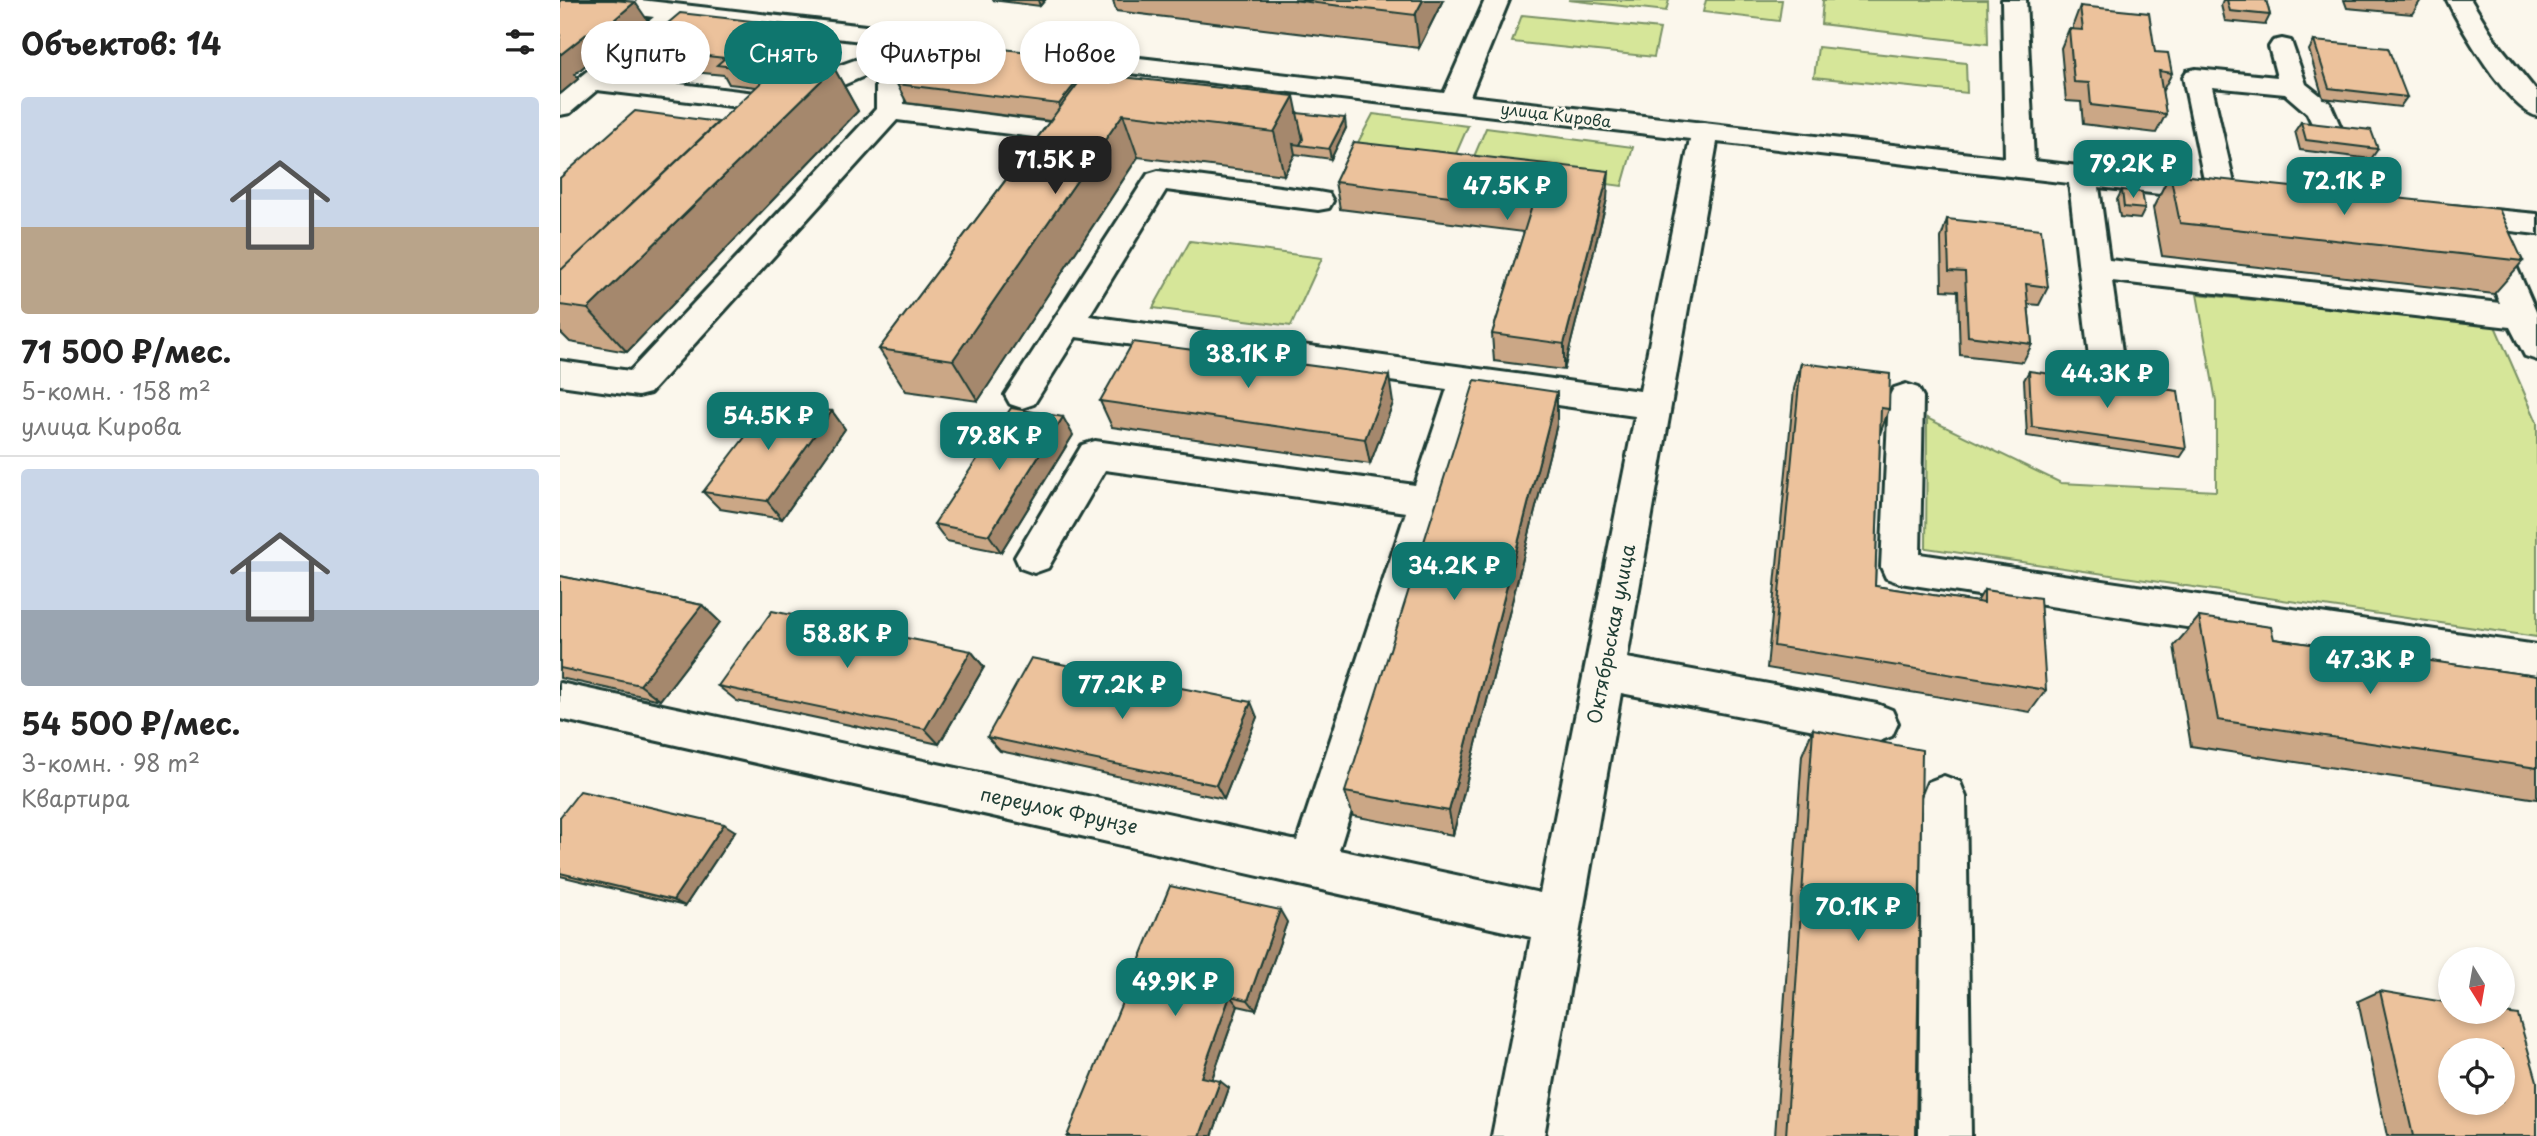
<!DOCTYPE html>
<html lang="ru">
<meta charset="utf-8">
<style>
:root{--surface:#fff;--page:#f2f2f2;--text:#222;--muted:#767676;--line:#e0e0e0;--accent:#0f766e}
body{margin:0;font-family:"Playpen Sans",sans-serif;background:var(--page);color:var(--text);height:100vh;display:flex;flex-direction:column;font-size:26px;white-space:nowrap}
*{box-sizing:border-box;margin:0}
p{font-size:23px;color:var(--muted)}
.icon{flex:none;width:38px;height:38px;fill:none;stroke:currentColor;stroke-width:2;stroke-linecap:round;stroke-linejoin:round}
.map{position:relative;flex:1;overflow:hidden}
.details{display:flex;flex-direction:column;background:var(--surface);width:560px}
.details>*{flex:none}
.top-card{position:absolute;left:21px;top:21px;width:665px;height:63px;display:flex;gap:14px}
.needle{width:46px;rotate:169deg}
.tools{position:absolute;left:1878px;top:947px;display:grid;gap:14px}
.tools a{display:grid;place-items:center;width:77px;height:77px;border-radius:50%;background:var(--surface);box-shadow:0 4px 10px #0003;font-size:35px}
.price{position:absolute;translate:-50% -60px;padding:0 16px;border-radius:14px;background:var(--accent);color:#fff;font-size:23px;line-height:46px;filter:drop-shadow(0 2px 4px #0008)}
.price::after{content:'';position:absolute;left:50%;top:42px;width:21px;height:16px;margin-left:-10px;background:inherit;clip-path:polygon(0 0,100% 0,50% 100%)}
.price.current{background:#222;color:#fff}
ul{padding:0;list-style:none}
li{display:grid;align-content:center;gap:14px;height:371px;padding:0 21px}
li+li{border-top:2px solid var(--line)}
li span{display:grid;place-items:center;height:217px;border-radius:7px;color:#555}
li>.icon{margin-inline-start:auto}
span .icon{width:126px;height:126px;fill:#fffc;stroke-width:1}
li b{font-size:30px}
h2{display:flex;justify-content:space-between;align-items:center;height:84px;padding:0 21px;font-size:30px}
.pill{padding:0 24px;border-radius:32px;background:var(--surface);box-shadow:0 4px 10px #0003;font-size:24px;line-height:63px}
.pill.current{background:var(--accent);color:#fff}
main{display:flex;flex:1;min-height:0}
.map>svg:first-child{display:block}
.green{fill:#d6e699;stroke:#7a9266;stroke-width:2}
.lines{fill:none;stroke-linecap:round;stroke-linejoin:round}
.minor-casing{stroke:#1f3d34;stroke-width:6}
.minor{fill:#fbf7ec;fill-rule:evenodd}
.wall{fill:#cba786;stroke:#1f3d34;stroke-width:2}
.shaded-wall{fill:#a5886d;stroke:#1f3d34;stroke-width:2}
.building{fill:#ecc29c;stroke:#1f3d34;stroke-width:2;fill-rule:evenodd}
.labels{text-anchor:middle;stroke-width:5;stroke-linejoin:round;paint-order:stroke}
.far-street-label{font-size:16px;fill:#1f3d34;stroke:#fbf7ec}
.street-label{font-size:19px;fill:#1f3d34;stroke:#fbf7ec}
</style>
<main>
<section class="details">
<h2>Объектов: 14<svg class="icon" aria-label="filters" viewBox="0 0 24 24"><path d="M4 7h16M4 17h16"/><circle cx="9" cy="7" r="2"/><circle cx="15" cy="17" r="2"/></svg></h2>
<ul>
<li><span style="background:linear-gradient(#c9d6e8 60%,#b9a48a 0)"><svg class="icon" aria-label="home" viewBox="0 0 24 24"><path d="M3 11l9-7 9 7M6 9v11h12V9"/></svg></span><div><b>71 500 ₽/мес.</b><p>5-комн. · 158 m²</p><p>улица Кирова</p></div></li>
<li><span style="background:linear-gradient(#c9d6e8 65%,#9aa5b1 0)"><svg class="icon" aria-label="home" viewBox="0 0 24 24"><path d="M3 11l9-7 9 7M6 9v11h12V9"/></svg></span><div><b>54 500 ₽/мес.</b><p>3-комн. · 98 m²</p><p>Квартира</p></div></li>
</ul>
</section>
<div class="map">
<svg width="1977" height="1136" viewBox="0 0 1977 1136">
<rect width="100%" height="100%" fill="#fbf7ec"/>
<filter id="ink" filterUnits="userSpaceOnUse"><feTurbulence type="fractalNoise" baseFrequency=".0143" numOctaves="2"/><feDisplacementMap in="SourceGraphic" scale="14" xChannelSelector="R" yChannelSelector="G"/><feConvolveMatrix kernelMatrix="1 2 1 2 8 2 1 2 1" color-interpolation-filters="sRGB"/></filter>
<g filter="url(#ink)">
<path class="green" d="M1008 0H1109L1106 11Z
M1146 0H1222L1219 21 1143 12Z
M1263 0H1427L1428 44 1261 24Z
M962 15 1100 29 1094 57 952 42Z
M1258 47 1406 63 1407 93 1254 77Z
M813 114 908 126 892 163 794 150Z
M926 128 1073 147 1062 186 910 166Z
M630 241 762 258 731 326 593 308Z
M1637 294 1935 326 1977 422V637L1366 548 1367 418 1501 483 1656 491V401Z"/>
<g class="lines">
<defs>
<path id="minor" d="M3 0H80L427 40 436 42 440 48 436 54 427 56 353 47 342 58 344 104 507 125C516 112 520 106 537 110L541 116 524 140 514 142 337 120 90 393 78 396 0 385V361L70 371 316 109V71L220 112 37 90 10 113 0 115V93L94 17 15 7 6 5ZM121 20 327 44 320 51 267 70 220 96 54 76Z
M925 0H949L910 96 1445 158 1442 0H1466L1474 161 1644 180 1623 77 1627 71 1636 69 1717 77 1709 47 1713 41 1722 39 1731 41 1746 84 1770 103 1781 128 1777 134 1767 136 1757 134 1747 113 1725 94 1652 87 1676 192 1671 199 1661 201 1539 187 1549 260 1940 303 1921 259 1926 252 1937 249 1948 252 1953 259 1977 314V360L1965 356 1950 327 1552 281 1564 366 1559 375 1547 378 1535 375 1530 366 1509 183 1157 142 1067 658 1317 704 1332 710 1338 723 1332 736 1317 742 1061 693 984 1136H932L971 937 0 719V683L737 841 846 512 545 470 488 568 474 573 460 568 455 557 522 445 535 441 855 485 887 389 516 337 474 404 462 408 450 404 445 395 588 174 598 171 758 192 769 194 773 201 769 208 758 210 606 190 529 316 1080 391 1130 139 484 63 475 61 471 55 475 49 484 47 884 93ZM919 394 1075 416 980 893 779 850Z
M1887 0H1911L1936 41 1977 92V116C1948 109 1900 27 1887 0Z
M1892 206 1977 214V234L1881 223 1877 216 1881 209Z
M1346 384 1358 388 1363 397 1360 554 1977 645V681L1340 583 1326 578 1321 567 1329 397 1334 388Z
M1384 776 1400 782 1406 797 1411 1136H1359L1362 797 1368 782Z"/>
</defs>
<use href="#minor" class="minor-casing"/>
<use href="#minor" class="minor"/>
</g>
<path class="wall" d="M0 0 88 21 61 44 53 42 15 74 18 79 0 94Z
M432 0H485L480 6Z
M553 0H883L859 48 556 11Z
M1663 0H1706L1710 15 1705 25 1665 21 1661 5Z
M1784 0H1861L1852 14 1787 8Z
M1520 6 1595 52 1612 73 1602 92 1606 114 1596 133 1523 124 1521 102 1506 101 1501 48 1509 29H1513V25Z
M1754 41 1847 97 1840 107 1763 98 1749 50Z
M255 46 238 63 274 68 298 111 67 352 10 342 0 332V178L159 123 197 87 169 84 164 75 133 72 125 79 83 74 70 55Z
M534 60 539 74 737 113 786 128 771 159 735 154 724 175 578 157 418 401 346 391 319 349 490 121 347 103 337 84Z
M1741 122 1818 149 1811 159 1740 150 1735 131Z
M1610 174 1963 261 1934 294 1602 256 1593 208Z
M775 182 1047 199 1004 370 934 361 932 334 964 232 780 209Z
M1562 190 1585 209 1580 219 1560 217 1557 200Z
M1387 219 1488 287 1479 305 1468 304 1472 344 1463 362 1400 355 1398 291 1382 290 1381 238Z
M1241 363 1329 409 1320 434 1315 586 1417 602 1424 590 1486 690 1470 712 1207 668 1234 389Z
M1469 371 1626 449 1620 458 1467 436 1464 380Z
M540 401 833 403 810 464 552 427Z
M272 411 285 429 222 519 160 509 143 492Z
M997 424 893 835 793 816 785 792Z
M513 435 441 552 387 541 374 524Z
M0 576 142 605 160 622 100 700 0 678Z
M1639 617 1714 639 1977 676V799L1631 746 1614 646Z
M411 651 424 667 379 744 177 701 158 686Z
M697 717 664 799 440 751 427 737Z
M1253 729 1356 1136H1215L1242 755Z
M0 817 175 831 125 906 0 876Z
M727 922 696 1010 678 1006 652 1079 669 1088 652 1136H507Z
M1820 991 1977 1136H1827L1798 1001Z"/>
<path class="shaded-wall" d="M478 0H485L480 6Z
M863 0H883L859 48 855 15Z
M75 2 88 21 61 44 48 25Z
M39 24 53 42 15 74 18 79 0 94V55Z
M245 27 255 46 211 89 199 70Z
M120 53 133 72 125 79 112 60Z
M534 60 540 79 507 123 499 104Z
M274 68 298 111 67 352 28 309Z
M734 96 743 139 740 145 733 144 735 154 724 175 714 132Z
M563 114 578 157 418 401 393 360Z
M785 118 786 128 771 159 769 149Z
M1049 171 1047 199 1004 370V344Z
M829 376 833 403 810 464 805 439Z
M997 392V424L893 835 889 811Z
M272 411 285 429 222 519 207 501Z
M503 417 513 435 441 552 429 535Z
M142 605 160 622 100 700 80 685Z
M411 651 424 667 379 744 365 729Z
M691 702 697 717 664 799 656 785Z
M164 824 175 831 125 906 113 900Z
M720 910 727 922 696 1010 688 1000Z
M670 996 678 1006 650 1084 641 1077Z
M660 1081 669 1088 652 1136H640Z"/>
<path class="building" d="M0 0H54L75 2 48 25 39 24 0 55Z
M732 0H863L855 15Z
M1667 0H1706L1710 15 1670 11Z
M1520 6 1589 13 1595 52 1608 53 1612 73 1599 71 1606 114 1531 105 1529 83 1514 82 1509 29 1523 30Z
M120 13 245 27 199 70 157 65 165 58 120 53 112 60 70 55Z
M377 41 534 60 499 104 337 84Z
M1754 41 1828 48 1847 97 1769 88Z
M224 61 274 68 28 309 0 305V271Z
M526 73 734 96 714 132 563 114 393 360 319 349Z
M75 111 158 122 0 271V178Z
M737 113 785 118 769 149 740 145 743 139Z
M1741 122 1811 130 1818 149 1746 140Z
M794 142 1049 171 1004 344 932 334 972 206 775 182Z
M1610 174 1939 209 1963 261 1620 223Z
M1562 190 1582 192 1585 209 1564 207Z
M1387 219 1481 229 1488 287 1466 284 1472 344 1408 336 1405 272 1389 271Z
M573 342 829 376 805 439 540 401Z
M1241 363 1330 374 1329 409 1321 408 1315 586 1424 603V590L1480 598 1486 690 1214 646Z
M1469 371 1618 391 1626 449 1472 427Z
M915 380 997 392 889 811 785 792Z
M211 403 272 411 207 501 143 492Z
M451 408 503 417 429 535 374 524Z
M0 576 142 605 80 685 0 668Z
M212 611 411 651 365 729 158 686Z
M1639 617 1711 627 1714 639 1977 676V768L1658 720Z
M471 658 691 702 656 785 427 737Z
M1253 729 1362 750 1356 1136H1226Z
M20 791 164 824 113 900 0 873V817Z
M610 886 720 910 688 1000 670 996 641 1077 660 1081 640 1136H507Z
M1820 991 1890 1003V1012H1937L1958 1015 1977 1081V1136H1853ZM1890 1050H1942V1102H1890Z"/>
</g>
<g class="labels">
<g class="far-street-label">
<text transform="translate(996 115) rotate(7)" y="6">улица Кирова</text>
</g>
<g class="street-label">
<text transform="translate(1051 634) rotate(-79)" y="7">Октябрьская улица</text>
<text transform="translate(499 810) rotate(12)" y="7">переулок Фрунзе</text>
</g>
</g>
</svg>
<div class="tools">
<a><svg class="needle" viewBox="-14 -14 28 28"><path d="M0-13l5 13h-10z" fill="#e53935"/><path d="M0 13l5-13h-10z" fill="#767676"/></svg></a>
<a><svg class="icon" aria-label="locate" viewBox="0 0 24 24"><circle cx="12" cy="12" r="6"/><path d="M12 2v4M12 18v4M2 12h4M18 12h4"/></svg></a>
</div>
<b class="price current" style="left:495px;top:196px">71.5K ₽</b>
<b class="price" style="left:1573px;top:200px">79.2K ₽</b>
<b class="price" style="left:1784px;top:217px">72.1K ₽</b>
<b class="price" style="left:947px;top:222px">47.5K ₽</b>
<b class="price" style="left:688px;top:390px">38.1K ₽</b>
<b class="price" style="left:1547px;top:410px">44.3K ₽</b>
<b class="price" style="left:208px;top:452px">54.5K ₽</b>
<b class="price" style="left:439px;top:472px">79.8K ₽</b>
<b class="price" style="left:894px;top:602px">34.2K ₽</b>
<b class="price" style="left:287px;top:670px">58.8K ₽</b>
<b class="price" style="left:1810px;top:696px">47.3K ₽</b>
<b class="price" style="left:562px;top:721px">77.2K ₽</b>
<b class="price" style="left:1298px;top:943px">70.1K ₽</b>
<b class="price" style="left:615px;top:1018px">49.9K ₽</b>
<div class="top-card">
<a class="pill">Купить</a>
<a class="pill current">Снять</a>
<a class="pill">Фильтры</a>
<a class="pill">Новое</a>
</div>
</div>
</main>
